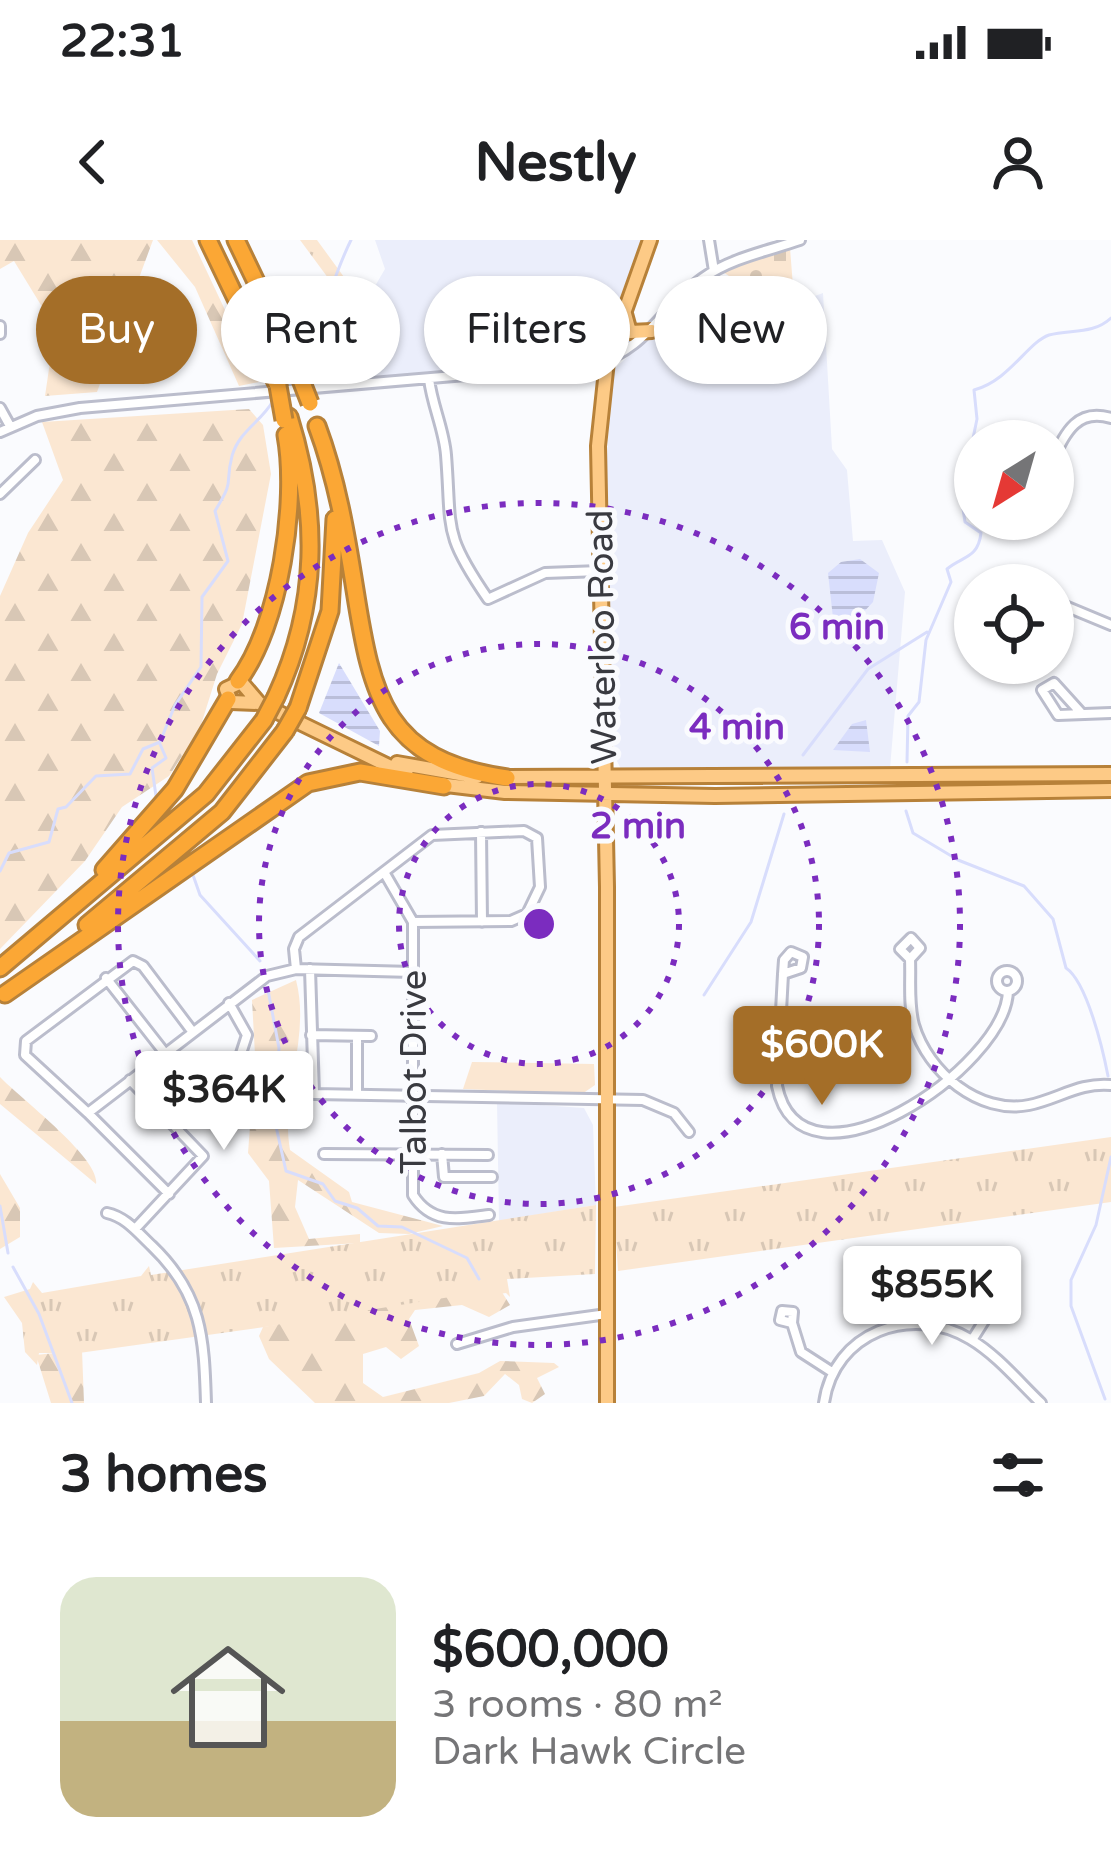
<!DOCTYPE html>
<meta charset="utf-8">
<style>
:root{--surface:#fff;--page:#f6f6f6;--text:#202124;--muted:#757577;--line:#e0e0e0;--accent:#a46e28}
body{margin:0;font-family:"Varela Round",sans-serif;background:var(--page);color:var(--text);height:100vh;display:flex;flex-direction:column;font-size:45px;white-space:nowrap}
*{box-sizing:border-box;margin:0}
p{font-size:39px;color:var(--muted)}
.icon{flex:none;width:66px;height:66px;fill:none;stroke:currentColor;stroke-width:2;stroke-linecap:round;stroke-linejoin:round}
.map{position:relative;height:1163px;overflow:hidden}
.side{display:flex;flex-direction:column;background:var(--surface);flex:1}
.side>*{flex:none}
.top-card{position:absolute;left:36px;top:36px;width:1041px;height:108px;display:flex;gap:24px}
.needle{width:78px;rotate:217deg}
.buttons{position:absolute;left:954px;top:180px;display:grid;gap:24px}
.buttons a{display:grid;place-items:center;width:120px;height:120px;border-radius:50%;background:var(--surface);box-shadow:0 3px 9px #0004;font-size:60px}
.price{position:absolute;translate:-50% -102px;padding:0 27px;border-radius:12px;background:#fff;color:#222;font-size:39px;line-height:78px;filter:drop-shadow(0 3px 6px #0008)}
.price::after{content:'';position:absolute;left:50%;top:72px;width:36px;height:27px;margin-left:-18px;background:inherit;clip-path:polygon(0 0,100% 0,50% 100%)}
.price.on{background:var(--accent);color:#fff}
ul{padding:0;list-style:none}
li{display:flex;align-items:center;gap:36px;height:300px;padding:0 60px}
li+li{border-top:3px solid var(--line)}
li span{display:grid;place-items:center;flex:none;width:336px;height:240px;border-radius:36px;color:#555}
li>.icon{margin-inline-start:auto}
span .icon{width:144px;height:144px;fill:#fffc;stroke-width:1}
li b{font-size:51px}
h2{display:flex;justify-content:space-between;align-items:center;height:144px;padding:0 60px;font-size:51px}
.pill{padding:0 42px;border-radius:54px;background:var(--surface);box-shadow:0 3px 9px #0004;font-size:42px;line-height:108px}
.pill.on{background:var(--accent);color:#fff}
.status{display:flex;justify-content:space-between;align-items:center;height:84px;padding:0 60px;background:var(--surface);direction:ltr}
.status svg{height:33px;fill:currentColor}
header{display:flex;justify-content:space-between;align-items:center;height:156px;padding:0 60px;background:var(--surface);font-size:54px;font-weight:800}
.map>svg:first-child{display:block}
.built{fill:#ebeefb}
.grass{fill:url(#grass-tufts)}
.forest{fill:url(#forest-firs)}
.cemetery{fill:url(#cemetery-stones)}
.garden{fill:#fbe7d2}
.water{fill:url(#water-rules)}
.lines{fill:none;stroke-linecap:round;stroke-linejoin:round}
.stream{stroke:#d8ddfc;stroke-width:3}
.minor-casing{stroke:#bbbdcc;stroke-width:14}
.major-casing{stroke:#b78139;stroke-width:18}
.highway-casing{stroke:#b78139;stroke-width:21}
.minor{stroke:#fff;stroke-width:8}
.major{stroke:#fdca86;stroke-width:12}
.highway{stroke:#fba735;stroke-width:15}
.highway-bridge-casing{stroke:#b78139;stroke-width:21;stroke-linecap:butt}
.highway-bridge{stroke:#fba735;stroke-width:15}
.ring{fill:none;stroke:#7b2cbf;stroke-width:6;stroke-dasharray:6 12}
.labels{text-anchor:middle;stroke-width:10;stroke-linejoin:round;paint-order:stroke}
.street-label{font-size:36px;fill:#393a40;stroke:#fafbfe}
.centre{fill:#7b2cbf;stroke:#fafbfe;stroke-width:6}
.ring-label{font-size:36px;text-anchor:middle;font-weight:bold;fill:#7b2cbf;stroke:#fafbfe;stroke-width:10;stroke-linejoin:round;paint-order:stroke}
</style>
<div class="status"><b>22:31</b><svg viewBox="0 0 49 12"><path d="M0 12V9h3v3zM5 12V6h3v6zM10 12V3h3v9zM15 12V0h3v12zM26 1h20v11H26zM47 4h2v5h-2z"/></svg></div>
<header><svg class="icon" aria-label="back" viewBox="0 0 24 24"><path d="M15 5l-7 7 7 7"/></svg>Nestly<svg class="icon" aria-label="person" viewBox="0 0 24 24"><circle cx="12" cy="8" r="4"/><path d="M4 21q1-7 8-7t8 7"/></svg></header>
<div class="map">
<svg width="1111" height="1163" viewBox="0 0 1111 1163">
<defs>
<pattern id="grass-tufts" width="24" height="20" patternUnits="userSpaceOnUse" patternTransform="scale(3)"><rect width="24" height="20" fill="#fbe7d2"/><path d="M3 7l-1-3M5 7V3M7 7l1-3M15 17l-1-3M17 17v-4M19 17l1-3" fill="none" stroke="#d8c7b5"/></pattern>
<pattern id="forest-firs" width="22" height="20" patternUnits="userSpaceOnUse" patternTransform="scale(3)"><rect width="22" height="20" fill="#fbe7d2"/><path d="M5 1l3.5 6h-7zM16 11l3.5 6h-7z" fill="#d8c7b5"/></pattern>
<pattern id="cemetery-stones" width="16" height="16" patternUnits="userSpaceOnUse" patternTransform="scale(3)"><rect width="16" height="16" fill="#fbe7d2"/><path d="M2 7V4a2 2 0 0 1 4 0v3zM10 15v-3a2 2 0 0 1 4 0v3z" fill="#d8c7b5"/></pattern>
<pattern id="water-rules" width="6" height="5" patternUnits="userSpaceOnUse" patternTransform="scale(3)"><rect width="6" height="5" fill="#d8ddfc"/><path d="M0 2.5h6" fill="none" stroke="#babed9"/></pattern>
</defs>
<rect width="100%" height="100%" fill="#fafbfe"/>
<path class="built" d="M375 0H641L605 99 586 118 326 144 323 135 385 29Z
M823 53 832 209 847 230 853 301 882 300 905 352 890 528 621 529 614 515 605 252 612 131 670 78 687 96 705 97Z
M497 862 584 868 593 885 596 965 499 981Z"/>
<path class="grass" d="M300 0H317L352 48 339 85 326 80 337 50Z
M1111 897V962L618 1031 614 967Z
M596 965 595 1034 507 1039 510 1057 506 1053 79 1113H39L37 1125 25 1112 22 1083 4 1057 30 1049 33 1042 42 1053 141 1036 149 1026 151 1035Z"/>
<path class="forest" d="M0 0H153L97 152 45 156 55 88 14 21 0 29Z
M157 0H192L259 142 239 146 195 47Z
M249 169 263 185 271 234 242 384 217 434 200 488 169 536 122 567 85 621 0 709V356L28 293 63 240 42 182Z
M296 740C311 798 280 853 290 910L349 952 352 962 443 986 409 994 379 993 298 940 295 967 309 999 360 994V1003L274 1008 269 941 248 913 251 873 238 839 255 815 252 760Z
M0 837C20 858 101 919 96 944L0 864Z
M0 934 20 968V997L0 1009Z
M500 1049 510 1065 489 1077 462 1065 415 1070 409 1079 419 1106 401 1119 386 1107 363 1114V1143L383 1157 479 1133 500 1121 554 1123 559 1127 537 1138 545 1154 532 1163 522 1159 519 1145 505 1134 484 1156 449 1163H315L269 1119 259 1096 263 1087Z
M82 1110 84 1163H51L36 1115Z"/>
<path class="cemetery" d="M790 8 794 59 764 71 739 70 741 44 723 32Z"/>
<path class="garden" d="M472 822 594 824 595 845 582 854 463 849Z"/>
<path class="water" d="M860 319 879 333 873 362 860 376 833 378 828 333 841 322Z
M339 423 380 491 379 506 319 473Z
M866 480 870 512 833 510 852 484Z"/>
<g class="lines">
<path class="stream" d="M300 124C322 85 331 40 351 0
M803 515 868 429 927 392
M907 522 908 476 919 462 926 400 951 342 947 329C962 316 978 319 981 293L965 282 961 256 977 179 974 150C1009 141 1028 102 1049 95 1070 89 1093 95 1111 78
M156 556 152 528 166 518 160 504
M906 571 913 593 958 620 1024 646 1053 679 1066 728C1087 742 1103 810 1108 836
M0 631 9 613 49 602 58 569 66 567 96 536 130 534 143 509 160 502 175 465 201 427 202 357 228 321 215 271C236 237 224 247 232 216 239 191 261 182 273 161
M193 635 200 655 260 721
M268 750 279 808 275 882 286 931 323 944 335 961 357 968 378 986 402 987 467 1018 479 1039
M704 755 751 682 784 574
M0 966 8 1013
M13 1027 39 1074 72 1163
M1105 1159 1071 1066V1040L1096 985 1111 917"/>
<defs>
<path id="minor" d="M709 0 714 31
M0 86V94
M429 139C432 165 444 189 446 215 452 290 442 292 488 359L545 333 600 331
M0 168 10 186
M0 192 37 176 80 168 594 124C646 110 662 67 703 38 731 18 768 11 800 0
M1053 219C1066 192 1077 168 1111 178
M1053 252 1060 256 1053 270
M0 254 35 220
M1053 361 1111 385
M1082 474 1054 443 1042 450 1058 475 1111 473
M481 592 482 682
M384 632 413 682V955C432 985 459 979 489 975
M910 719 900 709 911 698 920 708 910 719C911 740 908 764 914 785 928 832 979 875 1029 865 1058 859 1080 842 1111 845
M296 729 294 709 299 697 432 595 524 591 537 598 540 647 527 674 511 681 413 682
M310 729 314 854 643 860 674 873 689 892
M997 741a10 10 0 1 1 20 0a10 10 0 1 1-20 0Z
M783 734 801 728 803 717 791 712 784 720 783 734 777 846C801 965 1006 828 1008 751
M106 738 164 812
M311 795 371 796
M357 796V854
M130 840 203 916 135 989
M88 873 25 815 26 801 133 721 143 726 192 791
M171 880 236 829 247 795 229 763
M324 914 488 915
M442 914 444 937H492
M169 954 88 873 267 736 296 729 413 732
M107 973C126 977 138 993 152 1006 202 1054 204 1097 206 1163
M901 1064 892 1057 900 1048 908 1054 901 1064 902 1084
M792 1083 793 1072 782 1071 780 1080 792 1083 801 1112 832 1132
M972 1100 994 1065 991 1053 1001 1051 1005 1060 994 1065
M457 1104 513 1087 607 1074
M824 1163C834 1092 911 1064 970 1099 997 1115 1019 1142 1041 1163"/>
<path id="major" d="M624 70 630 92 652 91
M259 463 231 462 226 449 241 442 259 463 407 535
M397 523 477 537
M503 537 1111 534
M438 544 505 552 715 556 1111 550
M607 1163V647L598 206 607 121 650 0"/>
<path id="highway" d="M208 0 278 146
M236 0 292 117
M317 186C337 240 346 293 355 350 372 458 385 520 507 538
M238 441C280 386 298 261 286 195
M276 457C319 364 319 273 289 177
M298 468 330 371 335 279
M104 630 175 549 228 459
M87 685 222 572 285 491
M0 728 206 554 264 480
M5 754 308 543 360 532 444 546"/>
</defs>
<use href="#minor" class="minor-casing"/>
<use href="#major" class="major-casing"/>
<use href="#highway" class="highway-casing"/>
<use href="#minor" class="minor"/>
<use href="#major" class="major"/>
<use href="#highway" class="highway"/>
<defs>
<path id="highway-bridge" d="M292 117 310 163
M278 146 284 180
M264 480 276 457
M285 491 298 468"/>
</defs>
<use href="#highway-bridge" class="highway-bridge-casing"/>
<use href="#highway-bridge" class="highway-bridge"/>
</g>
<g class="ring">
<circle cx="539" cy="684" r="140"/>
<circle cx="539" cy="684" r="280"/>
<circle cx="539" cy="684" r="421"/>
</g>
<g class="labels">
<g class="street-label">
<text transform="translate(601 397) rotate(-91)" y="13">Waterloo Road</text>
<text transform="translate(413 832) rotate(-90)" y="13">Talbot Drive</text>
</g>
</g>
<circle cx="539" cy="684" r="18" class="centre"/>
<g class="ring-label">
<text x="837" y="399">6 min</text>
<text x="737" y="499">4 min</text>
<text x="638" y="598">2 min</text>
</g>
</svg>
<div class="buttons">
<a><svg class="needle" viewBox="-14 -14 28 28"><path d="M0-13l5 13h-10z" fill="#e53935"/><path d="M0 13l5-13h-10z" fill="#757577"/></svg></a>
<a><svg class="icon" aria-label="locate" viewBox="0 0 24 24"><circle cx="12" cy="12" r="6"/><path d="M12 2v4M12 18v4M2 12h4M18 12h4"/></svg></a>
</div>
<b class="price on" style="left:822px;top:868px">$600K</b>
<b class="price" style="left:224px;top:913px">$364K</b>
<b class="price" style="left:932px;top:1108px">$855K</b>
<div class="top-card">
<a class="pill on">Buy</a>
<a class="pill">Rent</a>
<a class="pill">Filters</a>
<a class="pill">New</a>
</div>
</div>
<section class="side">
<h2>3 homes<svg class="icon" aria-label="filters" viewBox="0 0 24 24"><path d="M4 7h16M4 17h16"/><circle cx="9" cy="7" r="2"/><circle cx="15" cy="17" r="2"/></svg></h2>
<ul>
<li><span style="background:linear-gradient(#dfe7d0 60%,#c2b280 0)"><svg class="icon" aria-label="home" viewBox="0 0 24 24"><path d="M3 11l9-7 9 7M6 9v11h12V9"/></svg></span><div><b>$600,000</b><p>3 rooms · 80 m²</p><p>Dark Hawk Circle</p></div></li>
</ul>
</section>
